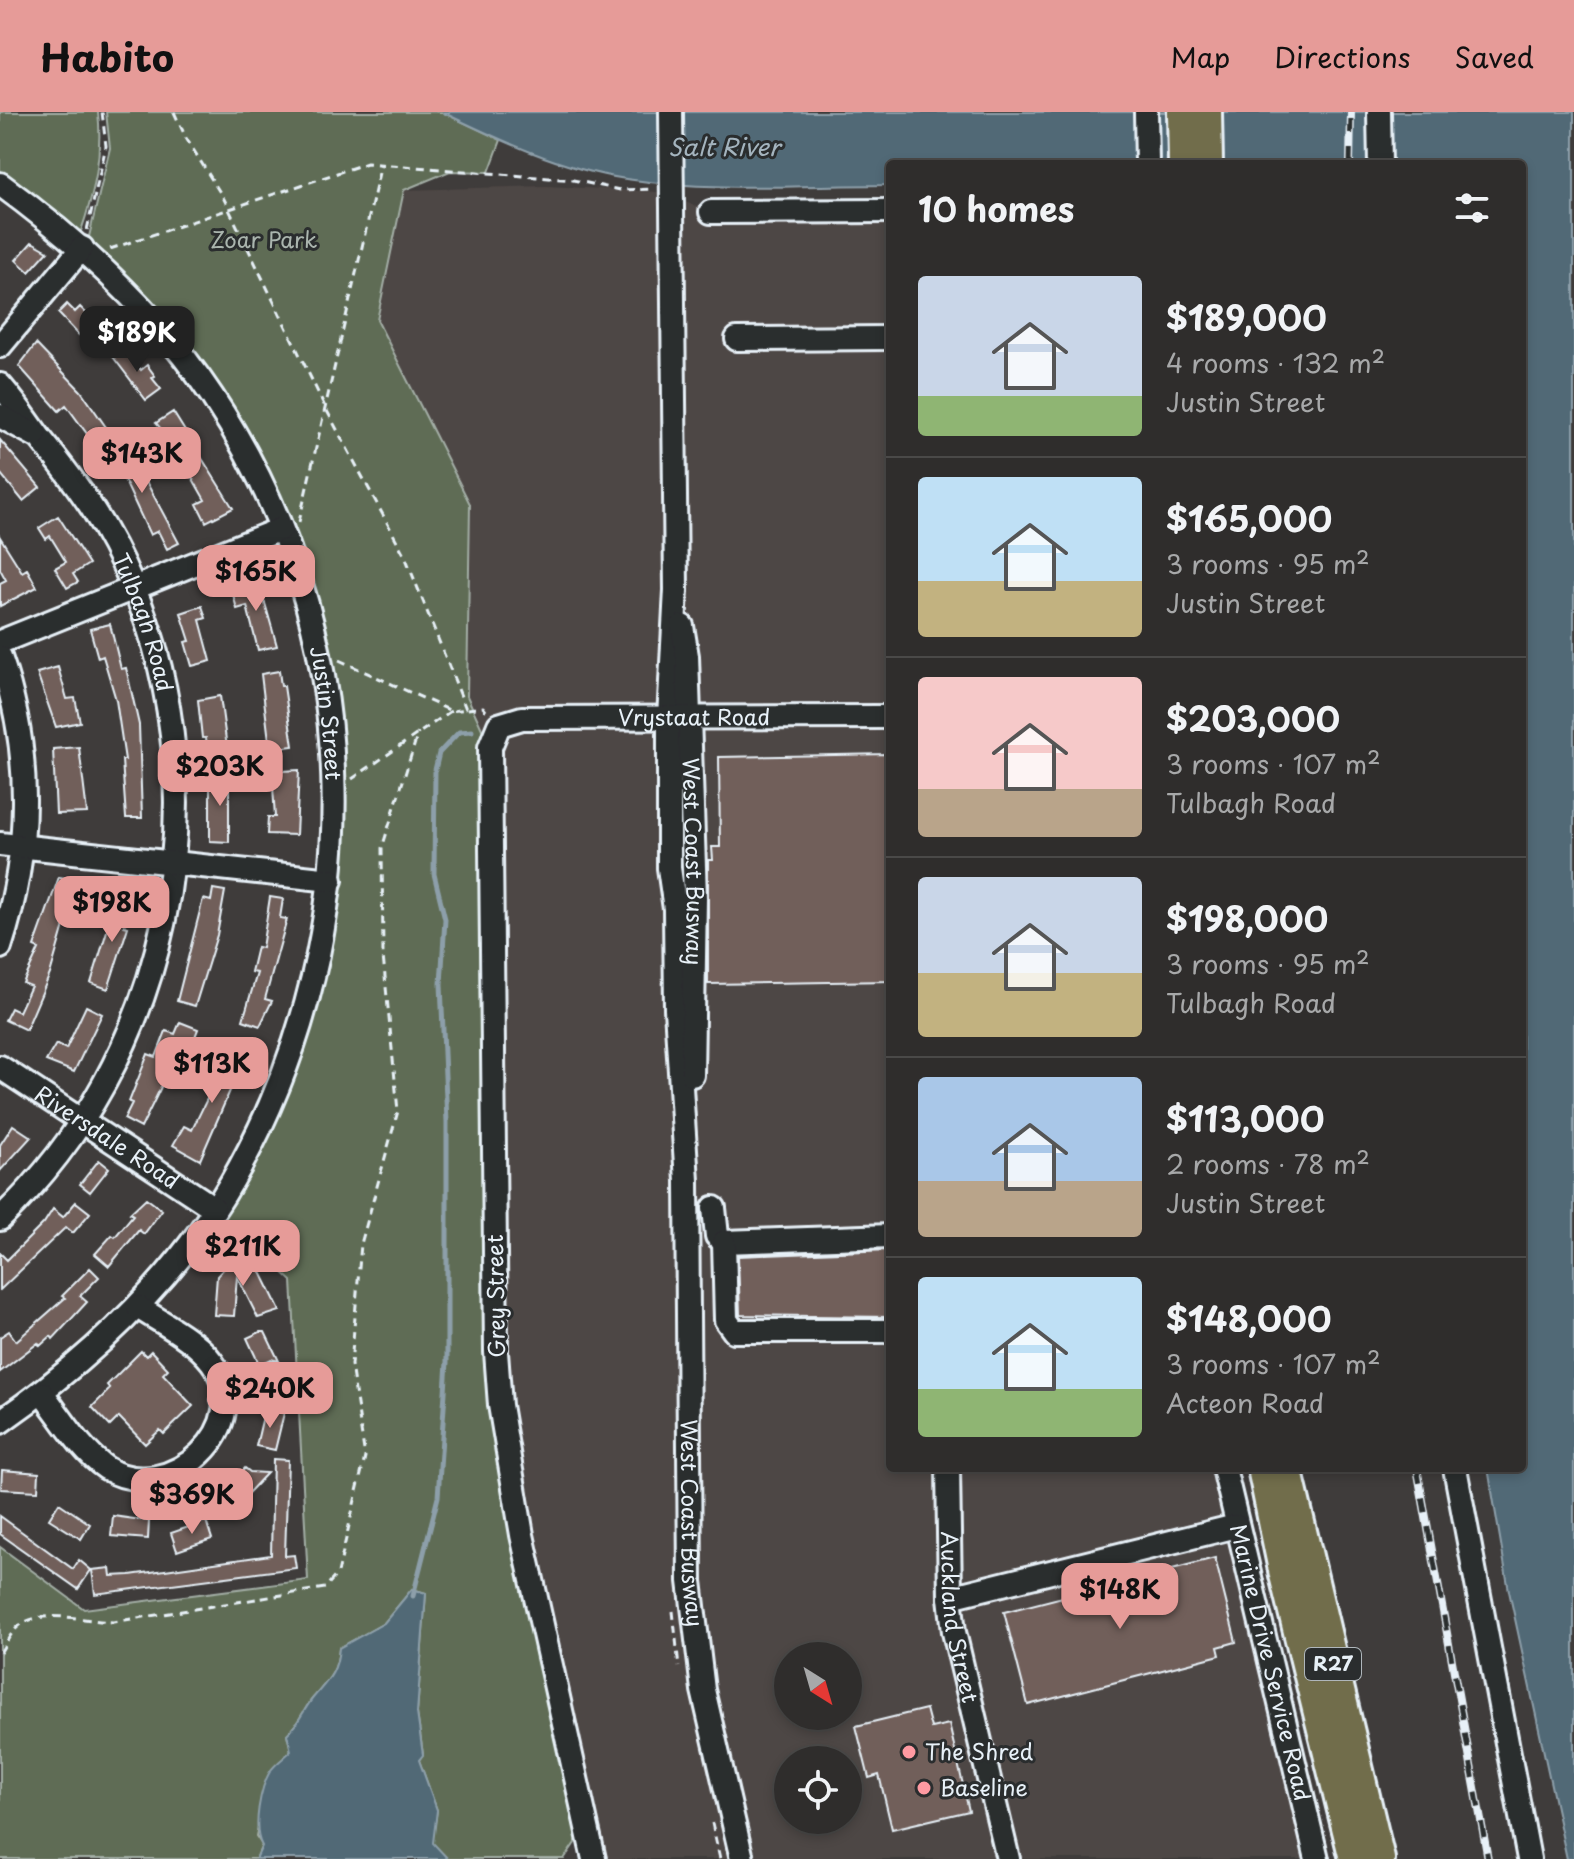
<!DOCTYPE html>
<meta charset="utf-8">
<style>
:root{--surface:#2f2d2c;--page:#373534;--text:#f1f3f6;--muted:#a7a8a9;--line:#4a4948;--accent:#e69b98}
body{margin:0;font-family:"Playpen Sans",sans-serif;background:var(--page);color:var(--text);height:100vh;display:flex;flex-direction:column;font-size:30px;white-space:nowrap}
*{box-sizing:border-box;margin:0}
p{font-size:26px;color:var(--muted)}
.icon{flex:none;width:44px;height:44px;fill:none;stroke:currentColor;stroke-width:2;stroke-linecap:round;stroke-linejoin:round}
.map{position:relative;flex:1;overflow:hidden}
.sheet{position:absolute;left:886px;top:48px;width:640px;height:1312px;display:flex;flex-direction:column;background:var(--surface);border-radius:8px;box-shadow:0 4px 12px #0003,0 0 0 2px var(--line)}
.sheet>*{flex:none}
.needle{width:52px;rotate:143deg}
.controls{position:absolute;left:774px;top:1530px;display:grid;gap:16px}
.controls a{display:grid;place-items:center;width:88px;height:88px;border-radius:50%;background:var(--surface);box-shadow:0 4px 12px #0003,0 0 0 2px var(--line);font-size:40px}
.price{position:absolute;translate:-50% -68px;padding:0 18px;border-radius:16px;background:var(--accent);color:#111;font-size:26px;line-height:52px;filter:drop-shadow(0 2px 4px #0008)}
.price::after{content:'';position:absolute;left:50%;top:48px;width:24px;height:18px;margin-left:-12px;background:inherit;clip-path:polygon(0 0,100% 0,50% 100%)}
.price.on{background:#222;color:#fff}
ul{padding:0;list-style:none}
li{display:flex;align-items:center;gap:24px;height:200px;padding:0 32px}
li+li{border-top:2px solid var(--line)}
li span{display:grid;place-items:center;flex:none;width:224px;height:160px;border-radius:8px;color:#555}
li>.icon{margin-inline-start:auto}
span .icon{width:96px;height:96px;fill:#fffc;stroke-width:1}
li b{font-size:34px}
h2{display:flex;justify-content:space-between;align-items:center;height:96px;padding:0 32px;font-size:34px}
header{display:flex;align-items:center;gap:48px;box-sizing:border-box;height:112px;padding:0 40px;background:var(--accent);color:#111}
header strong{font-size:38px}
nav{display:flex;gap:44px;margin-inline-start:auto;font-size:28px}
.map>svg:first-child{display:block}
.built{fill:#4e4644;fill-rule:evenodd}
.green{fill:#5e6c54;stroke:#a3aea6;stroke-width:2}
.water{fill:#516976;stroke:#8d9faa;stroke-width:2}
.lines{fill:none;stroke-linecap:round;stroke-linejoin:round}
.stream{stroke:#8d9faa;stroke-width:5}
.building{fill:#715f5a;stroke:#e8f1f8;stroke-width:2}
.minor-casing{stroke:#e8f1f8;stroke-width:28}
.major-casing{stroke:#e8f1f8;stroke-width:34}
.path{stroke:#e8f1f8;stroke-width:3;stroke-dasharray:8 6;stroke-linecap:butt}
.minor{stroke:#2a2d2e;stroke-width:22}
.major{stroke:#716d4b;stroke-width:28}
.rail-casing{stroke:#e8f1f8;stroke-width:8}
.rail{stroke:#2a2d2e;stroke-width:5;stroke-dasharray:15;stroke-linecap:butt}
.poi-dot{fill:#ff9aa2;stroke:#2a2d2e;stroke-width:3}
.labels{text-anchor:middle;stroke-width:6;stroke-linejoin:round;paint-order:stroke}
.shield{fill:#2a2d2e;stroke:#afb6bb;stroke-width:2}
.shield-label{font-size:20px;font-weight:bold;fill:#e8f1f8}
.park-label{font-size:22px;fill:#aab5ae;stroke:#2a2d2e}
.street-label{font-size:22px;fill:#e8f1f8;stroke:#2a2d2e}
.poi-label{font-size:22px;fill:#e8f1f8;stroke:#2a2d2e;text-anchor:start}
.water-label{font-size:24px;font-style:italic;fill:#a4b4be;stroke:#2a2d2e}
</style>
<header>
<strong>Habito</strong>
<nav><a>Map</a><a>Directions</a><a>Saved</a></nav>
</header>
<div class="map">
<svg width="1574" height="1747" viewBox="0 0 1574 1747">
<rect width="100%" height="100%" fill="#3f3c3b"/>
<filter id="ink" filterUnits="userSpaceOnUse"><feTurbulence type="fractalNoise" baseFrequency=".0125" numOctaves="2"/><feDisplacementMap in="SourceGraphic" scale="16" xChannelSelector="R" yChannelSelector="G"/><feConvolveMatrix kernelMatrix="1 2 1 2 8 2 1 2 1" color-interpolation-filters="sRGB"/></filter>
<g filter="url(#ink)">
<path class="built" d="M547 74 659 80 711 100 890 99V1356H1224L1317 1747H594L509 1351 490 635 467 584 470 392 377 208 404 78ZM788 1544H848V1604H788ZM788 1648H848V1708H788Z"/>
<path class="green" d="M0 0H98C103 43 94 82 80 122L0 62Z
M106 0H442L501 28 489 60 450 59 404 78 377 208 470 392 467 584 482 617 487 1242C496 1402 543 1559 580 1715L579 1725 564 1747H448L432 1731 437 1698 419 1648 423 1642 417 1601 426 1481 412 1477 384 1511 339 1536C337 1561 328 1568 313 1586 303 1598 301 1609 287 1622L291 1639C272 1659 261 1698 256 1724L262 1733 256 1747H0V1435L84 1497 308 1468 292 1169 219 1102 291 963 342 647 338 593 329 550 286 405 88 129 110 36Z"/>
<path class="water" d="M442 0H1574V1747H1567L1509 1479 1488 1356H1522V52H890V73C803 73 712 80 626 67 561 57 500 28 442 0Z
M412 1477 426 1481 417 1601 423 1643 419 1648 437 1698 433 1731 448 1747H256L262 1734C252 1717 260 1675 271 1658 276 1651 285 1645 291 1639L287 1622C301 1609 303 1598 313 1586 328 1568 337 1561 339 1536L384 1511Z"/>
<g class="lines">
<path class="stream" d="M413 1484 438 1385 447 1250V1010L441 872 445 807 434 762 435 658 439 641 459 620 472 619"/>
</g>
<path class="building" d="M32 130 48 139 29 160 16 148Z
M67 192 75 200 80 195 94 209 79 223 58 201Z
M36 232 81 279 108 318 93 330 66 293 59 299 19 254Z
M119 233 141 258 147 253 155 264 152 266 161 277 146 288 110 241Z
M173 300 233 396 206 410 197 392 205 388 172 330 156 311Z
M0 328 40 375 23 389 0 361Z
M126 332 179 431 167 437 158 419 150 423 122 363 118 366 105 347Z
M58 404 89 452 73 462 78 470 67 476 55 456 66 450 50 424 46 427 39 416Z
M0 425 22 460 27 457 37 475 0 494V471L6 468 0 457Z
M259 470 277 534 258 538 247 494 237 497 231 475Z
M202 494 206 506 200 508 211 549 192 554 185 530 190 529 181 501Z
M110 512 121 557 126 556 139 613 142 706H126L122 648H125L116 588 103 544 98 546 90 517Z
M58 555 67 587 75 586 80 610 56 615 37 561Z
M279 559 281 574H284L293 634 270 637 261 562Z
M220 584 228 643 209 646 206 626H202L198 588Z
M79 635 87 701 56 702 53 637Z
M890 642V869L708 872V748H713L712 735H720L719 645Z
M299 658 296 723 267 722 268 705H275L273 675H266L265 660Z
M229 662V730L210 729V663Z
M59 765 72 767 63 817 50 862 26 918 5 908 11 896 19 900 31 874 23 871 39 837 34 835Z
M213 777 225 779 217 823 195 894 177 889 203 787 211 789Z
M113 783 130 787 124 814 128 815 108 877 91 871 114 796Z
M270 785 283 787 280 806 287 807 265 887 272 889 260 914 243 908 257 861 251 860 257 835 262 836Z
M86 894 102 902 74 960 46 949 56 932 66 937Z
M180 910 198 917 190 938H179L141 1016 124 1007 132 991 129 990 148 942 156 945 166 919 175 922Z
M230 930 248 937 200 1048 173 1033 184 1014 192 1018 223 954Z
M13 1013 31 1025 0 1059V1033Z
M99 1048 109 1056 90 1080 80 1072Z
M146 1086 162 1098 144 1122 139 1118 109 1154 95 1142 112 1123 115 1125 133 1103 130 1101Z
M76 1090 90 1101 73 1121 66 1115 0 1178V1141L7 1148 44 1111 53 1097 63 1105Z
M890 1138V1205L740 1203 738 1144Z
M240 1139 259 1156 280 1199 258 1206 237 1164 234 1204 214 1203 217 1164Z
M90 1156 99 1165 80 1184 87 1190 53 1227 51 1224 40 1234 38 1231 0 1260V1225L9 1219 16 1229 65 1186 62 1184Z
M260 1220H265L279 1249 271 1247 260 1254 247 1226Z
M141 1239 146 1244 151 1239 168 1257 163 1262 193 1294 164 1322 160 1318 145 1332 119 1305 110 1314 92 1295 110 1277 107 1273Z
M285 1257H296L298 1286H284Z
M270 1298 284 1301 275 1338 256 1334 264 1300Z
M273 1347 288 1348 285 1444 294 1443 296 1456 95 1482 92 1458 110 1456 111 1464 130 1463 271 1443Z
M245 1356 250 1360 267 1361 233 1397 219 1384Z
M2 1358 39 1361 38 1379 1 1377Z
M59 1391 90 1412 81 1427 49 1407Z
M0 1404 73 1457 79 1448 91 1458 78 1477 0 1422Z
M113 1404 149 1409 148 1427 111 1424Z
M206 1409 212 1427 177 1439 171 1421Z
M1215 1446 1236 1530 1218 1535 1220 1543 1028 1593 1004 1500Z
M926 1597 931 1616 949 1612 969 1699 892 1717 879 1663 869 1666 856 1614Z"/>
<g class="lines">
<defs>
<g id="minor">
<path id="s1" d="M671 0 676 478 669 606V756L675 797 676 897 687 1069 690 1469 703 1578 742 1747"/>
<path d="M1146 0 1147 52"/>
<path d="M1379 0 1380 52"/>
<path id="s2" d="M0 72C82 132 156 200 212 284 366 516 372 813 240 1055 184 1159 96 1243 0 1310"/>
<path d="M711 100 890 99"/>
<path d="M737 227 890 226"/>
<path d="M0 234 82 136"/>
<path id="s3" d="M0 273C15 290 27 308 40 326 81 377 107 413 133 474 223 688 168 948 0 1107"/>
<path d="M0 304 35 323"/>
<path id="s4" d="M682 514 687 544 695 786 692 963"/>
<path d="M0 530 281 417"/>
<path d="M0 545C33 639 31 741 0 835"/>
<path d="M0 732 331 768"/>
<path id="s5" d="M0 955 214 1096"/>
<path d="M714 1096 717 1124 724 1130 890 1124"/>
<path d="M724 1130 726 1208 734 1219H890"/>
<path d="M42 1281C61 1305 81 1339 106 1356 169 1396 259 1313 212 1250 195 1227 162 1211 138 1195"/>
<path d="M223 1287 264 1286 272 1279V1261"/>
<path id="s6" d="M948 1356 950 1485 954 1520 1008 1747"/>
<path id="s7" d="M1224 1356 1317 1747"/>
<path d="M1455 1356 1529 1747"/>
<path d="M950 1485 1236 1414"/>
<path id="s8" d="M594 1747 522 1423 500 1293 496 1240 490 635 499 613 522 606 890 605"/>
</g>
<path id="major" d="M1182 0 1183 52
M1207 0 1208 52
M1262 1356 1284 1463 1354 1747
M1287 1356 1380 1747"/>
</defs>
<use href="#minor" class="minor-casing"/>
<use href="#major" class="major-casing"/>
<path class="path" d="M174 0 186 26 224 87 326 297 405 444 466 597
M87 118 106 34 102 0
M110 137 367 51 573 68 620 78 654 77
M299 410 381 52
M339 548 451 599 483 595 486 599
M352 667 451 599
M673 1499 679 1555
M0 1541C5 1533 11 1520 19 1514 41 1496 85 1509 113 1510L325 1476 338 1461 365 1345 351 1253 361 1132 398 999 383 844 382 736 418 621
M712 1711 720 1747"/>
<use href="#minor" class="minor"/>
<use href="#major" class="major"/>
<defs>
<path id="rail" d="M1350 52 1351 0
M1417 1356 1488 1747"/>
</defs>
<use href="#rail" class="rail-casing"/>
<use href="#rail" class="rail"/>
</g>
</g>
<g class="poi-dot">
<circle cx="909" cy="1640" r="8"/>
<circle cx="924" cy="1676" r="8"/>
</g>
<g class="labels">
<rect class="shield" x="1305" y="1536" width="56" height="32" rx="6"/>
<g class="shield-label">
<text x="1333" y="1559">R27</text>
</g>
<g class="park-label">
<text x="264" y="136">Zoar Park</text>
</g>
<g class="street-label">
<text dy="8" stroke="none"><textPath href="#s3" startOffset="280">Tulbagh Road</textPath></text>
<text dy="8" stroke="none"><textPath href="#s2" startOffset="642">Justin Street</textPath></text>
<text dy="8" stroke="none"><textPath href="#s8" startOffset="1342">Vrystaat Road</textPath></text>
<text dy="8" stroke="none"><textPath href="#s4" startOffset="236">West Coast Busway</textPath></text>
<text dy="8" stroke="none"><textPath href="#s5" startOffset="128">Riversdale Road</textPath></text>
<text transform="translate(496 1184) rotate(-91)" y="8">Grey Street</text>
<text dy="8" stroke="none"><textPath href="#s1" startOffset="1412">West Coast Busway</textPath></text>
<text dy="8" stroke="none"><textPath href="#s6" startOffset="150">Auckland Street</textPath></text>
<text dy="8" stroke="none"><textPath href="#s7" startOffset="200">Marine Drive Service Road</textPath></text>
</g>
<g class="poi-label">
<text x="925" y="1648">The Shred</text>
<text x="940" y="1684">Baseline</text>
</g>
<g class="water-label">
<text x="724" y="44">Salt River</text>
</g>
</g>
</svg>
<div class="controls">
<a><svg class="needle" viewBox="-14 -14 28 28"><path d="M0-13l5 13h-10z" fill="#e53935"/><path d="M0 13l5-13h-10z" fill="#a7a8a9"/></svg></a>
<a><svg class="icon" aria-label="locate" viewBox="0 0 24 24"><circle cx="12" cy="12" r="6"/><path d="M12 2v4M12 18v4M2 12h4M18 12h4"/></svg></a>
</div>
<b class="price on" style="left:137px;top:262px">$189K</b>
<b class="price" style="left:142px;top:383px">$143K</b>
<b class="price" style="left:256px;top:501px">$165K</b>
<b class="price" style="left:220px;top:696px">$203K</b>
<b class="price" style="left:112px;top:832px">$198K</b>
<b class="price" style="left:212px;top:993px">$113K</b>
<b class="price" style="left:243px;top:1176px">$211K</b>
<b class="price" style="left:270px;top:1318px">$240K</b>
<b class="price" style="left:192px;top:1424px">$369K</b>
<b class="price" style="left:1120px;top:1519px">$148K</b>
<section class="sheet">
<h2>10 homes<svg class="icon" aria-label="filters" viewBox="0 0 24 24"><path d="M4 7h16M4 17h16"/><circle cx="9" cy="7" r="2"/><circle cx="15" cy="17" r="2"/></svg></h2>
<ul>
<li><span style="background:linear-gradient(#c9d6e8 75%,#8fb573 0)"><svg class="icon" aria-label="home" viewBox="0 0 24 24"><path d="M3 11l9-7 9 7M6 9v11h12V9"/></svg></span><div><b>$189,000</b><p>4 rooms · 132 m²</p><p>Justin Street</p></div></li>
<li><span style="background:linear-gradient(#bfe0f5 65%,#c2b280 0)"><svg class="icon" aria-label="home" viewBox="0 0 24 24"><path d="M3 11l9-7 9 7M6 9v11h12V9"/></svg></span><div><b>$165,000</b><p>3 rooms · 95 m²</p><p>Justin Street</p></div></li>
<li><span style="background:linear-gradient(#f6c9c9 70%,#b9a48a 0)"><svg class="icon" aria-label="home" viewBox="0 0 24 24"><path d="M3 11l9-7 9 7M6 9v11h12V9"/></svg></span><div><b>$203,000</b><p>3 rooms · 107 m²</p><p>Tulbagh Road</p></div></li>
<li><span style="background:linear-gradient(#c9d6e8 60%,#c2b280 0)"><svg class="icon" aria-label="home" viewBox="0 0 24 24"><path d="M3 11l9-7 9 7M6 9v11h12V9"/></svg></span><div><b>$198,000</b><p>3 rooms · 95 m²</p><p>Tulbagh Road</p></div></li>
<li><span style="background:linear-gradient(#a9c7e8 65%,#b9a48a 0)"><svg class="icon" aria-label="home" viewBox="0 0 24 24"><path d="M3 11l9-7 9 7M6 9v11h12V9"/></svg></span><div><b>$113,000</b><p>2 rooms · 78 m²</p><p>Justin Street</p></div></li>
<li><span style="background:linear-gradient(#bfe0f5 70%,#8fb573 0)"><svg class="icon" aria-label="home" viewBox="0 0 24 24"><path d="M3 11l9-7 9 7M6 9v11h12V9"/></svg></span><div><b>$148,000</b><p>3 rooms · 107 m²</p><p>Acteon Road</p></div></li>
</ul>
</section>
</div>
